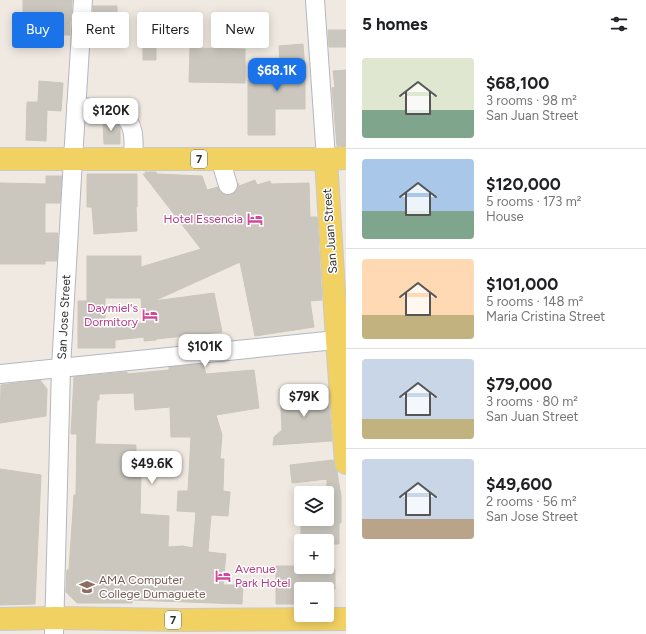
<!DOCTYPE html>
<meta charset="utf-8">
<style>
:root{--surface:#fff;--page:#f2f2f2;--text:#202124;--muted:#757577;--line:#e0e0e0;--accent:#1a73e8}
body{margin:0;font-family:Figtree,sans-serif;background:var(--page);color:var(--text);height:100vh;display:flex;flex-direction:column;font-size:15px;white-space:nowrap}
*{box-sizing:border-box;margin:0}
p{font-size:13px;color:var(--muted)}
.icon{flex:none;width:22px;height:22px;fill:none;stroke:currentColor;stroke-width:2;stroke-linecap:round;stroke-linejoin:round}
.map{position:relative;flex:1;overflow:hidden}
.side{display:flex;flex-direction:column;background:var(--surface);width:300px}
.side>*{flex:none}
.guide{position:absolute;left:12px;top:12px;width:274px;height:36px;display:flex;gap:8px}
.tools{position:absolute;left:294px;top:486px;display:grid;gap:8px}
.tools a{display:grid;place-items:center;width:40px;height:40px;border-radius:4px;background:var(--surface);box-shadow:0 2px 10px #0003;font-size:20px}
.price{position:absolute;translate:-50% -34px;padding:0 9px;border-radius:8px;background:#fff;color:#222;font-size:13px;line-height:26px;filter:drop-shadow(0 1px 2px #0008)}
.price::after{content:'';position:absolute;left:50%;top:24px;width:12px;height:9px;margin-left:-6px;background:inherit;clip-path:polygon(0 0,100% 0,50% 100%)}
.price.on{background:var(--accent);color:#fff}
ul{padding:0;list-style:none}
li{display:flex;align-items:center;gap:12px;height:100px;padding:0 16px}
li+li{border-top:1px solid var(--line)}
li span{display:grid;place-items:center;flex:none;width:112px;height:80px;border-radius:4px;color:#555}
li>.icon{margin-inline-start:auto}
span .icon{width:48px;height:48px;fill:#fffc;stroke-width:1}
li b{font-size:17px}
h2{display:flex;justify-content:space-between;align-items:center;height:48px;padding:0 16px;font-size:17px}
.chip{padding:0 14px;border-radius:4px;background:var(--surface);box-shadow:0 2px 10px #0003;font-size:14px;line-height:36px}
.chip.on{background:var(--accent);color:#fff}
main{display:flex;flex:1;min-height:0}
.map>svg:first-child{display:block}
.building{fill:#cbc7bf;stroke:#cbc5ba;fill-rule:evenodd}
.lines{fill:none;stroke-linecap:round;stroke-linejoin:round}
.minor-casing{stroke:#b4b7c1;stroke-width:20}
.major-casing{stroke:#c9c9c9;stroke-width:24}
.minor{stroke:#fff;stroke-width:18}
.major{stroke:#f2d163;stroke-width:22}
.labels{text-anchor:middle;stroke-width:3;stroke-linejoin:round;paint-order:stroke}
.shield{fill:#fff;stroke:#6d6d6d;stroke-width:1}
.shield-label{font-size:11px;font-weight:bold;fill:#2e2e2e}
.hotel-label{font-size:12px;fill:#b23c85;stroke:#fff;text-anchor:end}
.street-label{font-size:12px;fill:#2e2e2e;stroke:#fff}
.education-label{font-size:12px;fill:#785e54;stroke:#fff;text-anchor:start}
</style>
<main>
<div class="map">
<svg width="346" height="634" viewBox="0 0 346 634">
<rect width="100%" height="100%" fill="#efe9e1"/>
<path class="building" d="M23 0H72L71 21H70V35H48V24H23Z
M93 6H117V32H93Z
M328 30H346V47H329Z
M143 31H156V60H143Z
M303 44 305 72V109H275V135H248V80H281L279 46Z
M190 48 245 49V83L189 82Z
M346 70V146H337L332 88 335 87 333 71Z
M39 81 63 83 61 111 47 110 46 141 26 140 27 102H38Z
M111 117 120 127V144H104L103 120Z
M145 172H156L157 174 202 176 207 190 218 187 221 192 226 195H231L235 192 238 188V183L239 186 255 180 257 185 270 181 271 184 309 183 310 217H317L322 300 310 301 314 327 255 336 240 262 154 301 214 293 222 332 156 339V340L144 341V337L115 340V348H78V301H87V256H141V267L201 249 143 174H146ZM105 298H141L143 323 105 326Z
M87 174H137V207H136L137 231 94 234 92 207H87Z
M46 176H62L60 203H45V233H58L57 261H45V264H0V183L46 184Z
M203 364 206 374 254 370 259 408 216 415 222 435 220 459H224L223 491 230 492 228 516 211 515 208 552 226 554 223 585H243L242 604 132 600V603H77L66 592 67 570H69L74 495H76L77 434H71L74 377 127 372V374L169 370V367ZM134 393 135 410 170 407 171 437H191L188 491H178L177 511 196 512 193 548 183 546 168 547 169 516 140 514 141 476H136V445L95 444 97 400H99V394Z
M40 380 47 389 46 416 0 423 1 385Z
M280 389 328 392 332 441 273 445 274 437 282 430Z
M333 460 334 464 337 472 341 496V523H339V544H327V541H301V519H327V479L292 483 290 465Z
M0 469 41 475 35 604 0 605Z
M276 566H300V569H335V589H300L301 604H276Z"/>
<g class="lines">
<defs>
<path id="minor" d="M315 0 326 159
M76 106 103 110
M120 112C136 124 134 141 133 159
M220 159 228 185
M0 374 346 339
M54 634 61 368 73 159 83 0"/>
<path id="major" d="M0 159H326L346 158
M326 159 337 340 346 463
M0 619 56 618 179 620 346 619"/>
</defs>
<use href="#minor" class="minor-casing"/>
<use href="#major" class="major-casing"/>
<use href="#minor" class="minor"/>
<use href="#major" class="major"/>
</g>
<defs>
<symbol id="hotel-bare" viewBox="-9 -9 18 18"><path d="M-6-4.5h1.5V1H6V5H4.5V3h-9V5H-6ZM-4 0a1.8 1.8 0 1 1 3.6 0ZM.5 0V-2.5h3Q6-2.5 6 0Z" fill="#d1479c" stroke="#fff" stroke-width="2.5" paint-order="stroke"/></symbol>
<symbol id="university-bare" viewBox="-9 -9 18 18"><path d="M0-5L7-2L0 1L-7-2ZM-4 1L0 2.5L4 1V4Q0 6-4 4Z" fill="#8d6e63" stroke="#fff" stroke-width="2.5" paint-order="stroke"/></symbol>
</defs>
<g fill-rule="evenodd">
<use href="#hotel-bare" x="244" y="208" width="22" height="22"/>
<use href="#hotel-bare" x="139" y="304" width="22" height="22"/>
<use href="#hotel-bare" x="212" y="565" width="22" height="22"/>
<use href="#university-bare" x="76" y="576" width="22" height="22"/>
</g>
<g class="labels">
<g class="shield">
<rect x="191" y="150" width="16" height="18" rx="3"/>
<rect x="165" y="611" width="16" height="18" rx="3"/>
</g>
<g class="shield-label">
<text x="199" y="163">7</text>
<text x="173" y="624">7</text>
</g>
<g class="hotel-label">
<text x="243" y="223">Hotel Essencia</text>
<text x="138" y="312">Daymiel's<tspan x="138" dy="14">Dormitory</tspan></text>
<text x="235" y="573" text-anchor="start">Avenue<tspan x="235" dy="14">Park Hotel</tspan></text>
</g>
<g class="street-label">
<text transform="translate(330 231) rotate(-94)" y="4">San Juan Street</text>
<text transform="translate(64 317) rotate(-87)" y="4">San Jose Street</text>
</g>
<g class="education-label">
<text x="99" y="584">AMA Computer<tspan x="99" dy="14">College Dumaguete</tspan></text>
</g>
</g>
</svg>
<div class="tools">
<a><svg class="icon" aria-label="layers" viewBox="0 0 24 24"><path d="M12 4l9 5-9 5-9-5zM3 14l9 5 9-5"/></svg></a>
<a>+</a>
<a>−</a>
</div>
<b class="price on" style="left:277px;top:92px">$68.1K</b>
<b class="price" style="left:111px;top:132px">$120K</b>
<b class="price" style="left:205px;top:368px">$101K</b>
<b class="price" style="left:304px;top:418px">$79K</b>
<b class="price" style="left:152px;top:485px">$49.6K</b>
<div class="guide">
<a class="chip on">Buy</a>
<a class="chip">Rent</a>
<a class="chip">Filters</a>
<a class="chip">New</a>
</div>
</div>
<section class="side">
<h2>5 homes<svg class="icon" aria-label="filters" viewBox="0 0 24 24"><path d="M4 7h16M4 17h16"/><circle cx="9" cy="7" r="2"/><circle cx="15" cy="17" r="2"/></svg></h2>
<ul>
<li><span style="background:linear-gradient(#dfe7d0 65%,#7fa58c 0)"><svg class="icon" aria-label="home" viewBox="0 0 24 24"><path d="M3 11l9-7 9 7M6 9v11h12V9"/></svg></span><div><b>$68,100</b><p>3 rooms · 98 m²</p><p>San Juan Street</p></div></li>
<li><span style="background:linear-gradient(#a9c7e8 65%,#7fa58c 0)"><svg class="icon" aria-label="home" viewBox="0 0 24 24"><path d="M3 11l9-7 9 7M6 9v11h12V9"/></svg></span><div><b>$120,000</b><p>5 rooms · 173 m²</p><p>House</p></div></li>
<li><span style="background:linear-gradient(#ffd9b3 70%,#c2b280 0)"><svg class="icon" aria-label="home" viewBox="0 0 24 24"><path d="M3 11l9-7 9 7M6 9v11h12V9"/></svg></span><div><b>$101,000</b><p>5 rooms · 148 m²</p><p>Maria Cristina Street</p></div></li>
<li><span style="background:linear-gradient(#c9d6e8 75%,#c2b280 0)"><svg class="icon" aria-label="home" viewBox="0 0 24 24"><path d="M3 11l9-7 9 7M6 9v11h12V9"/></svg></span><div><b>$79,000</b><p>3 rooms · 80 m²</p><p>San Juan Street</p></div></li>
<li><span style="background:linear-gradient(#c9d6e8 75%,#b9a48a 0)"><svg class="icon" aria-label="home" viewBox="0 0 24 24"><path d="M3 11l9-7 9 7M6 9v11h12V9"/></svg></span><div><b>$49,600</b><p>2 rooms · 56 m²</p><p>San Jose Street</p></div></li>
</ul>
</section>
</main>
